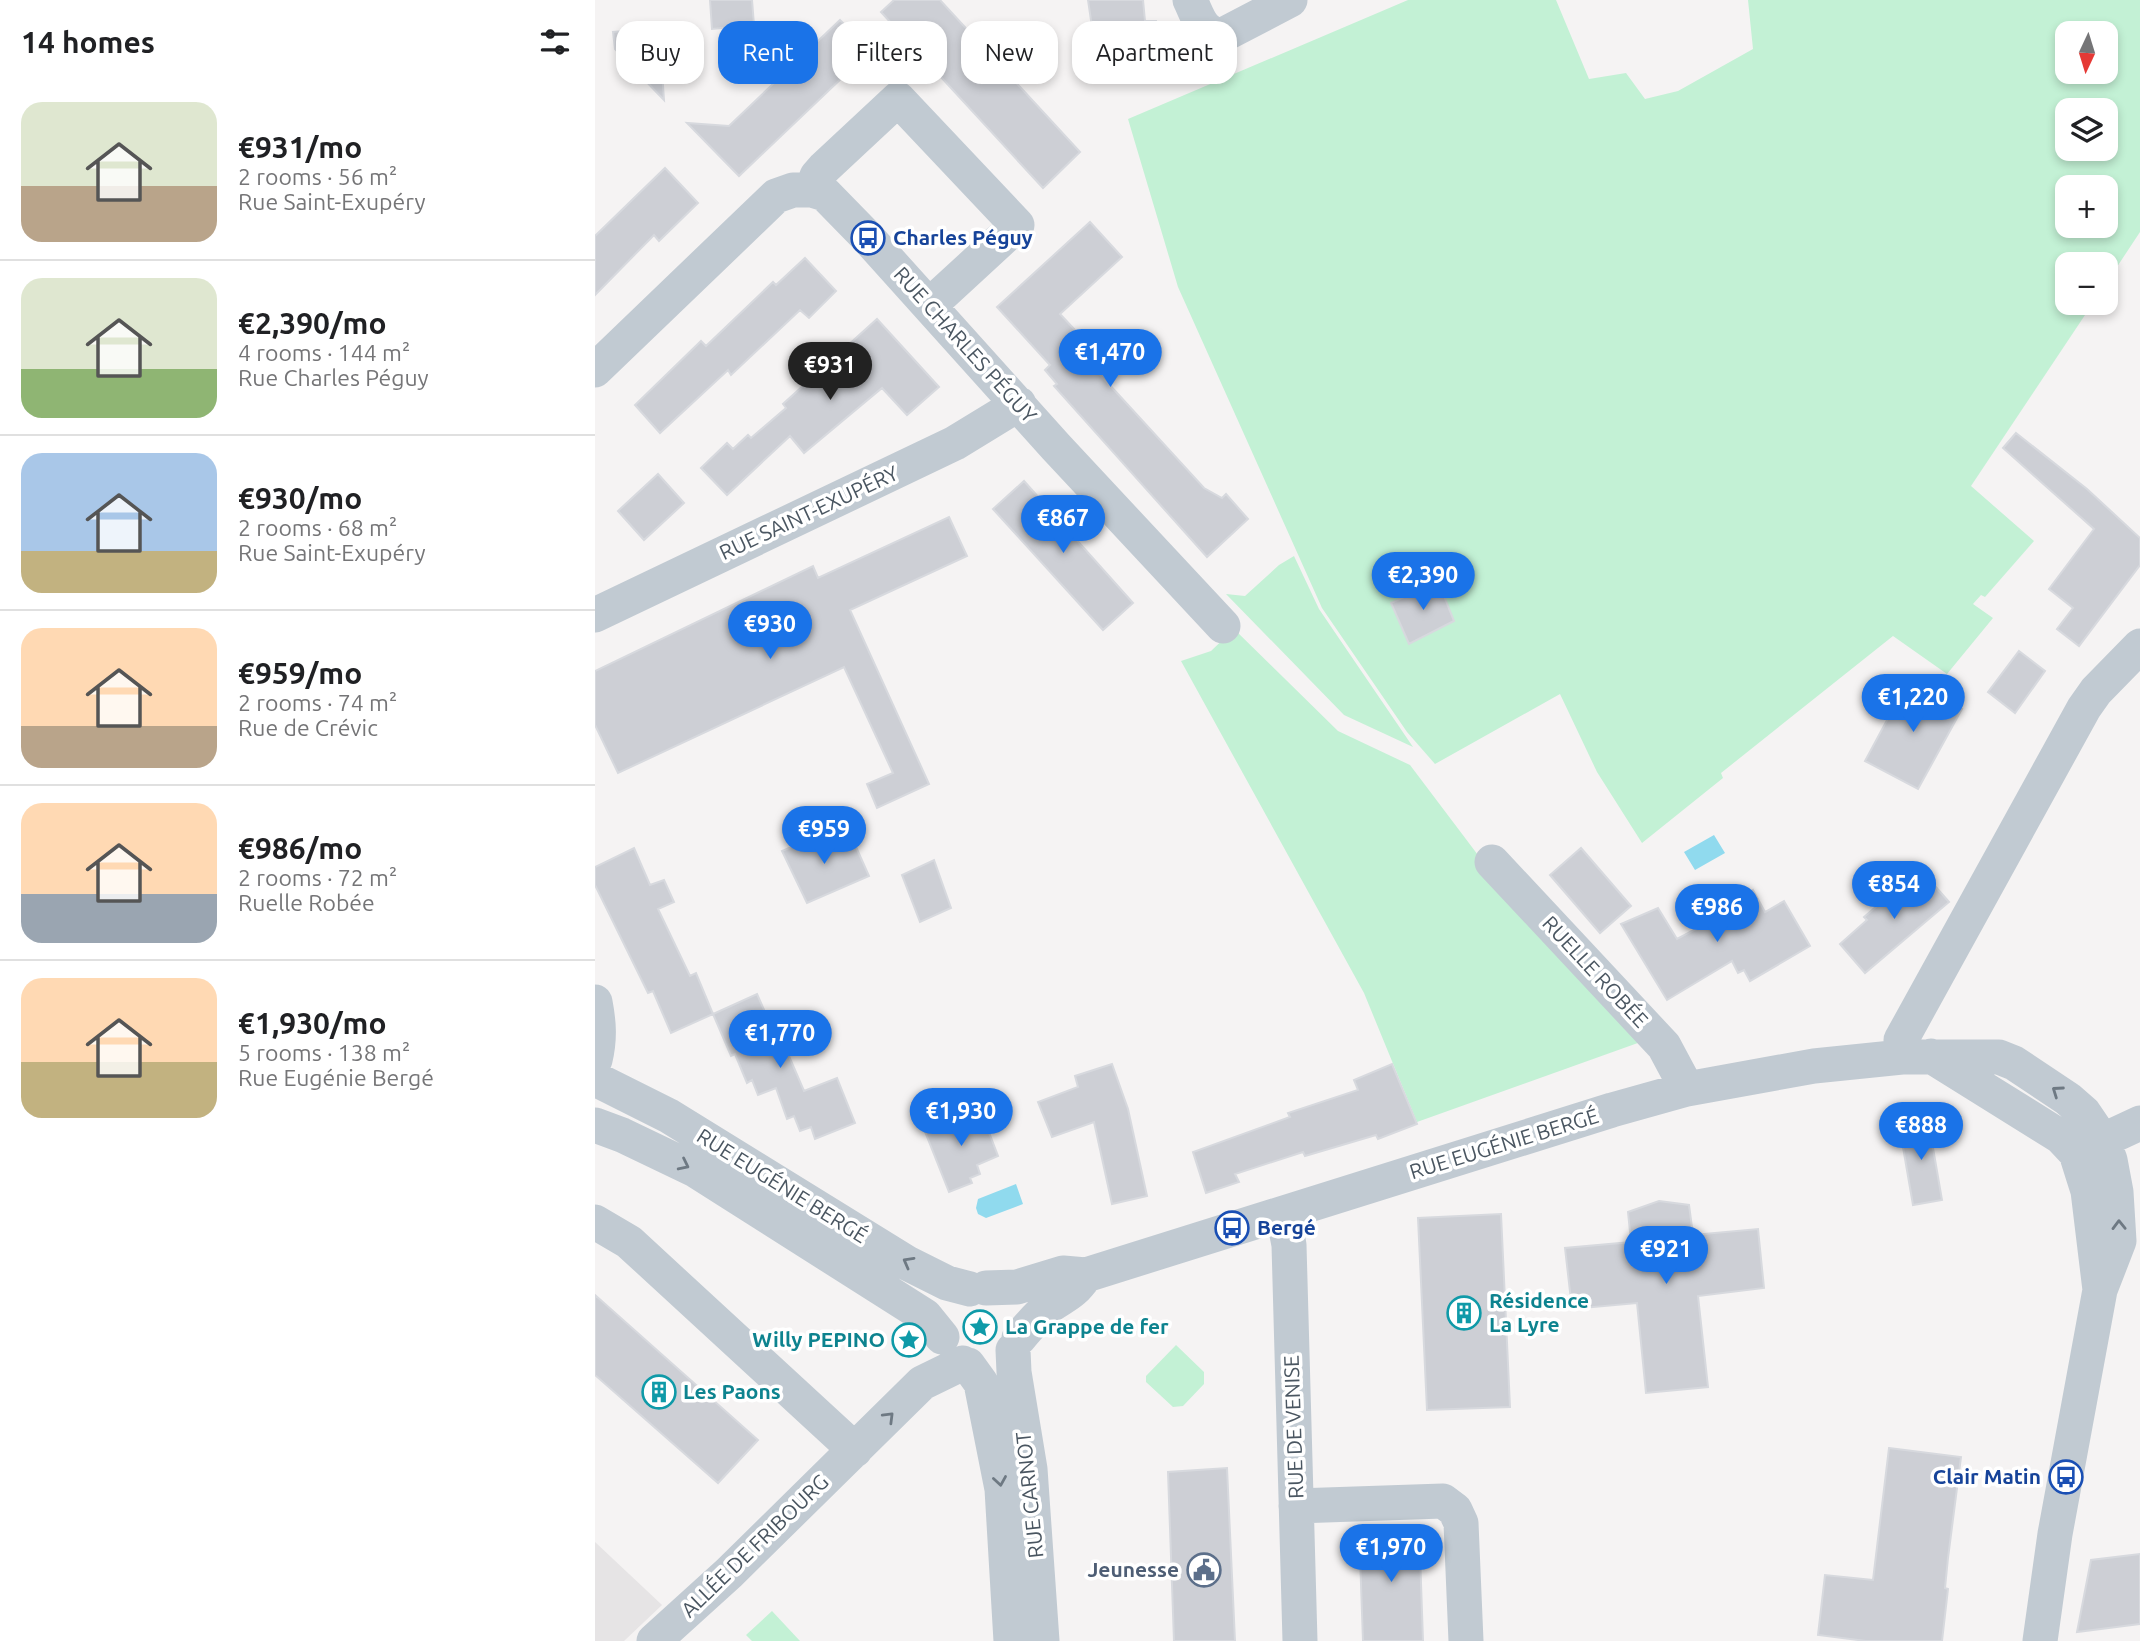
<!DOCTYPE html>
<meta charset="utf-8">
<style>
:root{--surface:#fff;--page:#f2f2f2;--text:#202124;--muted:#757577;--line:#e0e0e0;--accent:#1a73e8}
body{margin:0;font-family:Ubuntu,sans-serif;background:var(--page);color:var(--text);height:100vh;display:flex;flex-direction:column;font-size:26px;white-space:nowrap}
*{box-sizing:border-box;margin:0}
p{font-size:23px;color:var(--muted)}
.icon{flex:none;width:38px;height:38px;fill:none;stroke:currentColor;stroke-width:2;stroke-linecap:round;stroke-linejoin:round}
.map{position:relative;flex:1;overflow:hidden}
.drawer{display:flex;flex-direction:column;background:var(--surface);width:595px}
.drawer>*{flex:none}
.guide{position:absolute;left:21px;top:21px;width:665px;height:63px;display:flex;gap:14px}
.needle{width:46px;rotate:184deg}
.controls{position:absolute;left:1460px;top:21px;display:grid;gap:14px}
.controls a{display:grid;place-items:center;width:63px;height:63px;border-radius:14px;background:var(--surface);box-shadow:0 4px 10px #0003;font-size:35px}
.price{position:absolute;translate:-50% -60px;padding:0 16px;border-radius:24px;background:var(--accent);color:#fff;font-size:23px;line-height:46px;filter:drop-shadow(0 2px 4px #0008)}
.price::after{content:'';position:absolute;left:50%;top:42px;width:21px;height:16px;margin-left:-10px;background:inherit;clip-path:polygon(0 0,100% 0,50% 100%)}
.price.selected{background:#222;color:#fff}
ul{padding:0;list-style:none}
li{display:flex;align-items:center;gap:21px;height:175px;padding:0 21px}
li+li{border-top:2px solid var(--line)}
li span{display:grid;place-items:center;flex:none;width:196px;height:140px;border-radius:21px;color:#555}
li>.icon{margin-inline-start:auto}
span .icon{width:84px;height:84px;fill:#fffc;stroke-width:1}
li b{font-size:30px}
h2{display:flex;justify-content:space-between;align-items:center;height:84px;padding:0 21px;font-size:30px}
.pill{padding:0 24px;border-radius:21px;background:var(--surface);box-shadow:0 4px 10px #0003;font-size:24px;line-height:63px}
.pill.selected{background:var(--accent);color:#fff}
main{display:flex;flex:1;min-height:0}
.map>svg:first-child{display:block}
.education{fill:#e6e4e5}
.green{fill:#c3f1d5;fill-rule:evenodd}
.water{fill:#90daee}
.building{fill:#cdcfd5;stroke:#d7d9de;stroke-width:2}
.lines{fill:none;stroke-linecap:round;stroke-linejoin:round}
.minor{stroke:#c1cad2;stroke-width:35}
.oneway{stroke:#6e7983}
.labels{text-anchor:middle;stroke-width:7;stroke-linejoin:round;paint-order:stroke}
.transit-label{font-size:21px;font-weight:bold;fill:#164399;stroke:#fff;text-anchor:start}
.street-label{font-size:21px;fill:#4a5661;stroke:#fff}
.culture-label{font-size:21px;font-weight:bold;fill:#0d838f;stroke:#fff;text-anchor:start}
.service-label{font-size:21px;font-weight:bold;fill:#4e5e75;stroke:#fff;text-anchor:end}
</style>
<main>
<section class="drawer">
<h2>14 homes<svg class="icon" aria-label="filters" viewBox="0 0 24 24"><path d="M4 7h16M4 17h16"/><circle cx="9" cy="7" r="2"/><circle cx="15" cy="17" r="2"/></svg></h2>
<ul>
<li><span style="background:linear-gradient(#dfe7d0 60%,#b9a48a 0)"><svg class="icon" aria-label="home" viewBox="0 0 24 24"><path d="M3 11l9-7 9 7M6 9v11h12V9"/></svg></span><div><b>€931/mo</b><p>2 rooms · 56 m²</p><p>Rue Saint-Exupéry</p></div></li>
<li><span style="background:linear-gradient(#dfe7d0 65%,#8fb573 0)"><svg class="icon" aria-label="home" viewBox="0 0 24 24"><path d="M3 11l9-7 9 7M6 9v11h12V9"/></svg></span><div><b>€2,390/mo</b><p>4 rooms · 144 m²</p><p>Rue Charles Péguy</p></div></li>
<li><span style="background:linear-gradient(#a9c7e8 70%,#c2b280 0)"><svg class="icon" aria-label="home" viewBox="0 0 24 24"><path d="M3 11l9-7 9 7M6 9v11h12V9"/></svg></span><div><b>€930/mo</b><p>2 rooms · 68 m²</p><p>Rue Saint-Exupéry</p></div></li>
<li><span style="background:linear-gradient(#ffd9b3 70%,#b9a48a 0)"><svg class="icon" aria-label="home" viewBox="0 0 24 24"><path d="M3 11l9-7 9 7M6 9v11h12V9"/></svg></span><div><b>€959/mo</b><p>2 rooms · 74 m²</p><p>Rue de Crévic</p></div></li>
<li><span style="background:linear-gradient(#ffd9b3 65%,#9aa5b1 0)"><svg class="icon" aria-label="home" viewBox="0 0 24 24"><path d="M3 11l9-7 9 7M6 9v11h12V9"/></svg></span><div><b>€986/mo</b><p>2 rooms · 72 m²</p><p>Ruelle Robée</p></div></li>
<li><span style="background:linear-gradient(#ffd9b3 60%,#c2b280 0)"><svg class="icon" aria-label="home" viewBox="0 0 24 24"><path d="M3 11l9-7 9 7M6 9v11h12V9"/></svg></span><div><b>€1,930/mo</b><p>5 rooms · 138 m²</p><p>Rue Eugénie Bergé</p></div></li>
</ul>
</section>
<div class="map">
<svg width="1545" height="1641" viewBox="0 0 1545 1641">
<rect width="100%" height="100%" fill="#f5f3f3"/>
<path class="education" d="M0 1542 67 1605 29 1641H0Z"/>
<path class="green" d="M813 0H961L994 79 1031 73 1050 99 1083 91 1158 49 1153 0H1545V232L1510 285V264H1472V303H1498L1376 486 1439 541 1390 597 1386 595 1378 604 1398 618 1352 674 1298 636 1126 773 1128 778 1047 843 1002 772 965 694 840 764 812 732 727 608 583 287 533 119ZM1472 33H1510V72H1472ZM1472 110H1510V149H1472ZM1472 187H1510V226H1472Z
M699 556 724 609 818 747 749 715 631 594 650 596 684 565Z
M639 629 743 731 815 765 892 867 1054 1039 822 1122 769 993 586 661 616 651Z
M581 1345 609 1372V1384L588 1406 578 1407 551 1382V1376Z
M177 1611 205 1641H157L151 1635Z"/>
<path class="water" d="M1119 835 1130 853 1100 870 1089 852Z
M421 1184 428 1204 391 1218 383 1214 381 1208 383 1199Z"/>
<path class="building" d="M115 0H157L159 25 117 29Z
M299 0H345L485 152 448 188 286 12Z
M493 0H548L550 21H561L565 66 510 71 505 26 497 27Z
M245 20 268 44 242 69 249 76 144 176 92 123 134 126Z
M64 28 69 100 20 49 18 32Z
M70 168 103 203 64 241 59 235 0 295V236Z
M495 222 527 257 465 314 510 362 501 370 609 488 627 498 631 494 653 519 612 557 459 386 462 384 450 370 455 365 402 307Z
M210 258 241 291 214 318 205 310 136 375 133 370 65 433 40 405 106 341 111 346 178 282 181 285Z
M282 319 344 387 312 415 287 388 209 453 195 436 132 495 106 468 132 443 138 449 153 435 156 438 191 408 188 404Z
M1421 433 1492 489 1545 538V565L1484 646 1462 629 1478 608 1454 589 1499 529 1408 448Z
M63 474 89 503 49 540 23 511Z
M429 481 538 603 508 630 398 509Z
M354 517 372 556 255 610 334 784 282 808 272 784 298 773 249 667 23 773 0 725V671L218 566 223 578Z
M843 581 859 621 814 644 796 603Z
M1424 651 1450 671 1420 713 1393 692Z
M1314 679 1367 709 1323 789 1270 761Z
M231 832 239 848 258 840 274 876 212 903 187 851Z
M39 848 55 885 69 880 79 902 63 909 95 976 101 973 118 1014 76 1033 58 991 53 993 0 885V867Z
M986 848 1036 906 1005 933 955 875Z
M339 860 356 908 325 922 307 875Z
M1325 869 1354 902 1270 973 1245 944 1272 920 1269 917Z
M1158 890 1170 912 1189 901 1215 946 1155 981 1149 970 1143 973 1137 961 1072 1000 1026 924 1063 908 1082 939 1135 911 1131 906Z
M162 994 181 1037 185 1035 209 1091 242 1078 260 1123 220 1139 216 1127 205 1131 199 1116 192 1119 181 1088 163 1095 157 1080 152 1083 140 1054 136 1056 118 1014Z
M517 1064 533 1109 552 1196 517 1204 499 1122 457 1137 443 1102 483 1087 480 1076Z
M797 1064 822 1124 783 1139 781 1135 710 1156 708 1152 640 1174 644 1182 611 1193 598 1152 695 1117 693 1113 763 1090 759 1080Z
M385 1109 403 1156 382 1165 385 1174 375 1178 377 1183 354 1192 329 1129Z
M1333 1119 1347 1200 1318 1205 1304 1124Z
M1064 1201 1094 1205 1098 1235 1163 1229 1169 1288 1103 1296 1113 1387 1051 1393 1042 1303 977 1309 970 1248 1036 1242 1033 1212Z
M906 1214 915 1407 832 1410 823 1218Z
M0 1295 163 1440 123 1483 0 1375Z
M1294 1448 1366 1457 1353 1558 1350 1588 1353 1589 1347 1641H1271L1223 1635 1230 1575 1278 1580Z
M632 1468 640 1641H579L573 1472Z
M824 1525 828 1641H768L764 1528Z
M1545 1554V1624L1482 1632 1496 1560Z"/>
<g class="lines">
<path class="minor" d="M595 0C603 16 606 33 626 36L695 0
M217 190 222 176 229 168 303 99 422 225 335 305
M0 370 181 196 198 190H217L230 194 273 238 461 447 628 626
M0 615 360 443 424 404
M897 862 1069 1046 1092 1089
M0 1002C4 1023 5 1039 0 1060
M1336 1056 1466 1137 1481 1153 1493 1191 1505 1290 1460 1534 1445 1641
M1307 1057 1306 1040 1489 708 1501 691 1545 646
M0 1079 74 1116 312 1263 352 1283 375 1289
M0 1125 27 1135 100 1170 330 1316 347 1337
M1487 1150 1545 1123
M688 1214 694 1245 705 1641
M0 1222 34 1242 260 1450
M391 1288 422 1287 468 1273 491 1275 1017 1110 1092 1089 1219 1066 1307 1057H1404L1419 1063 1473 1099 1489 1113 1508 1141 1515 1160 1521 1192 1524 1241 1505 1290
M424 1338C434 1326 444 1314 456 1305 474 1293 477 1294 491 1275
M418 1350 419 1372 435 1469 447 1641
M373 1365 386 1383 407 1489 416 1641
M701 1506 848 1501 860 1510 866 1523 871 1641
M59 1641 134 1573 327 1383 368 1363"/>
</g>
<defs><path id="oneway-chevron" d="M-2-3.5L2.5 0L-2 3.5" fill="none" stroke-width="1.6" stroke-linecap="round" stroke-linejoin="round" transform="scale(1.75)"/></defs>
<g class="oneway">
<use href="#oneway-chevron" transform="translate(1462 1091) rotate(-145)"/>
<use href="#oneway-chevron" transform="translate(89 1165) rotate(26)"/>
<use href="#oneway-chevron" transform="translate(1524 1225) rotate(-91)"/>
<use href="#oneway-chevron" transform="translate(313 1262) rotate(-151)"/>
<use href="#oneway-chevron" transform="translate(294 1417) rotate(-45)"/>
<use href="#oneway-chevron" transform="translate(405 1481) rotate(81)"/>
</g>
<defs>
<symbol id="bus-ring" viewBox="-11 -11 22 22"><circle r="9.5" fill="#fff" stroke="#1a4fb4" stroke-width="1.5"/><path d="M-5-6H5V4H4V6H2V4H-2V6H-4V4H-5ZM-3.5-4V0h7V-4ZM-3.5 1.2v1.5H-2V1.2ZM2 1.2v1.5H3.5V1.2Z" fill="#1a4fb4"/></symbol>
<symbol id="building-ring" viewBox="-11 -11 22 22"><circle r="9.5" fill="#fff" stroke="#0f9aa8" stroke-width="1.5"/><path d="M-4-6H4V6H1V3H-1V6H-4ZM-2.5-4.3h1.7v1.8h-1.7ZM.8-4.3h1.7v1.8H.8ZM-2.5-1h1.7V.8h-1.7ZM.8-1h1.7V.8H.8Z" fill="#0f9aa8"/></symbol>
<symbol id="sight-ring" viewBox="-11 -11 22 22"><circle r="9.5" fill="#fff" stroke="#0f9aa8" stroke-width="1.5"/><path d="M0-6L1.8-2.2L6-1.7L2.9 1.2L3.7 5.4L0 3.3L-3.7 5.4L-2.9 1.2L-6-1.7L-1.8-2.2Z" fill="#0f9aa8"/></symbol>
<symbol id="civic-ring" viewBox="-11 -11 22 22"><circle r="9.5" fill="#fff" stroke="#5c6f8a" stroke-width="1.5"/><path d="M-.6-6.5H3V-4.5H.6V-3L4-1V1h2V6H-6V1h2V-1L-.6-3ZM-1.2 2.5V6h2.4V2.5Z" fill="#5c6f8a"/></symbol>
</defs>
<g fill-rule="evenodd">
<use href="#bus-ring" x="254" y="219" width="38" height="38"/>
<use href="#bus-ring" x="618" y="1209" width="38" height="38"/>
<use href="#building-ring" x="850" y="1294" width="38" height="38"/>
<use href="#sight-ring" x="366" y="1308" width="38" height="38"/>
<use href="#sight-ring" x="295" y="1321" width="38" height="38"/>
<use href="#building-ring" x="45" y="1373" width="38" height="38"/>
<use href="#bus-ring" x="1452" y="1458" width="38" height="38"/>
<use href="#civic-ring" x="590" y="1551" width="38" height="38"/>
</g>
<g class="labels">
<g class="transit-label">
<text x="298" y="245">Charles Péguy</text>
<text x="662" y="1235">Bergé</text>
<text x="1446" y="1484" text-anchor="end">Clair Matin</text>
</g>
<g class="street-label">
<text transform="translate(370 345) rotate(48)" y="7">RUE CHARLES PÉGUY</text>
<text transform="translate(214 513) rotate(-25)" y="7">RUE SAINT-EXUPÉRY</text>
<text transform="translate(1000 972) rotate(47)" y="7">RUELLE ROBÉE</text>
<text transform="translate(909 1144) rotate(-17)" y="7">RUE EUGÉNIE BERGÉ</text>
<text transform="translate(187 1186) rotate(32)" y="7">RUE EUGÉNIE BERGÉ</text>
<text transform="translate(699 1427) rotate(-92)" y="7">RUE DE VENISE</text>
<text transform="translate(435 1495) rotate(-96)" y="7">RUE CARNOT</text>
<text transform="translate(160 1546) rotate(-44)" y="7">ALLÉE DE FRIBOURG</text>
</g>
<g class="culture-label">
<text x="894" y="1308">Résidence<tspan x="894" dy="24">La Lyre</tspan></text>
<text x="410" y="1334">La Grappe de fer</text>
<text x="290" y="1347" text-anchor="end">Willy PEPINO</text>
<text x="88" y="1399">Les Paons</text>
</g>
<g class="service-label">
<text x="584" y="1577">Jeunesse</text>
</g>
</g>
</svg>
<div class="controls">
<a><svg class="needle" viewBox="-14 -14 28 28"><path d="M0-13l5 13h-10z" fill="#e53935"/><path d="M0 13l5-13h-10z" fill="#757577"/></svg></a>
<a><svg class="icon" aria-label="layers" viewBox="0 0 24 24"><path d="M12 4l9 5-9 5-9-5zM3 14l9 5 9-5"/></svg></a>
<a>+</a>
<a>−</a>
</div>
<b class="price" style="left:515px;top:389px">€1,470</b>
<b class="price selected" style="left:235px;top:402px">€931</b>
<b class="price" style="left:468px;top:555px">€867</b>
<b class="price" style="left:828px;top:612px">€2,390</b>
<b class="price" style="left:175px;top:661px">€930</b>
<b class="price" style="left:1318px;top:734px">€1,220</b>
<b class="price" style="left:229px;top:866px">€959</b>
<b class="price" style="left:1299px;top:921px">€854</b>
<b class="price" style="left:1122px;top:944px">€986</b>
<b class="price" style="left:185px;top:1070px">€1,770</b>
<b class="price" style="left:366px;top:1148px">€1,930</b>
<b class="price" style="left:1326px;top:1162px">€888</b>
<b class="price" style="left:1071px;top:1286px">€921</b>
<b class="price" style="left:796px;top:1584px">€1,970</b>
<div class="guide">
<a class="pill">Buy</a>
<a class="pill selected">Rent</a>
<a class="pill">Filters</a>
<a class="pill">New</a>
<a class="pill">Apartment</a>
</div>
</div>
</main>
